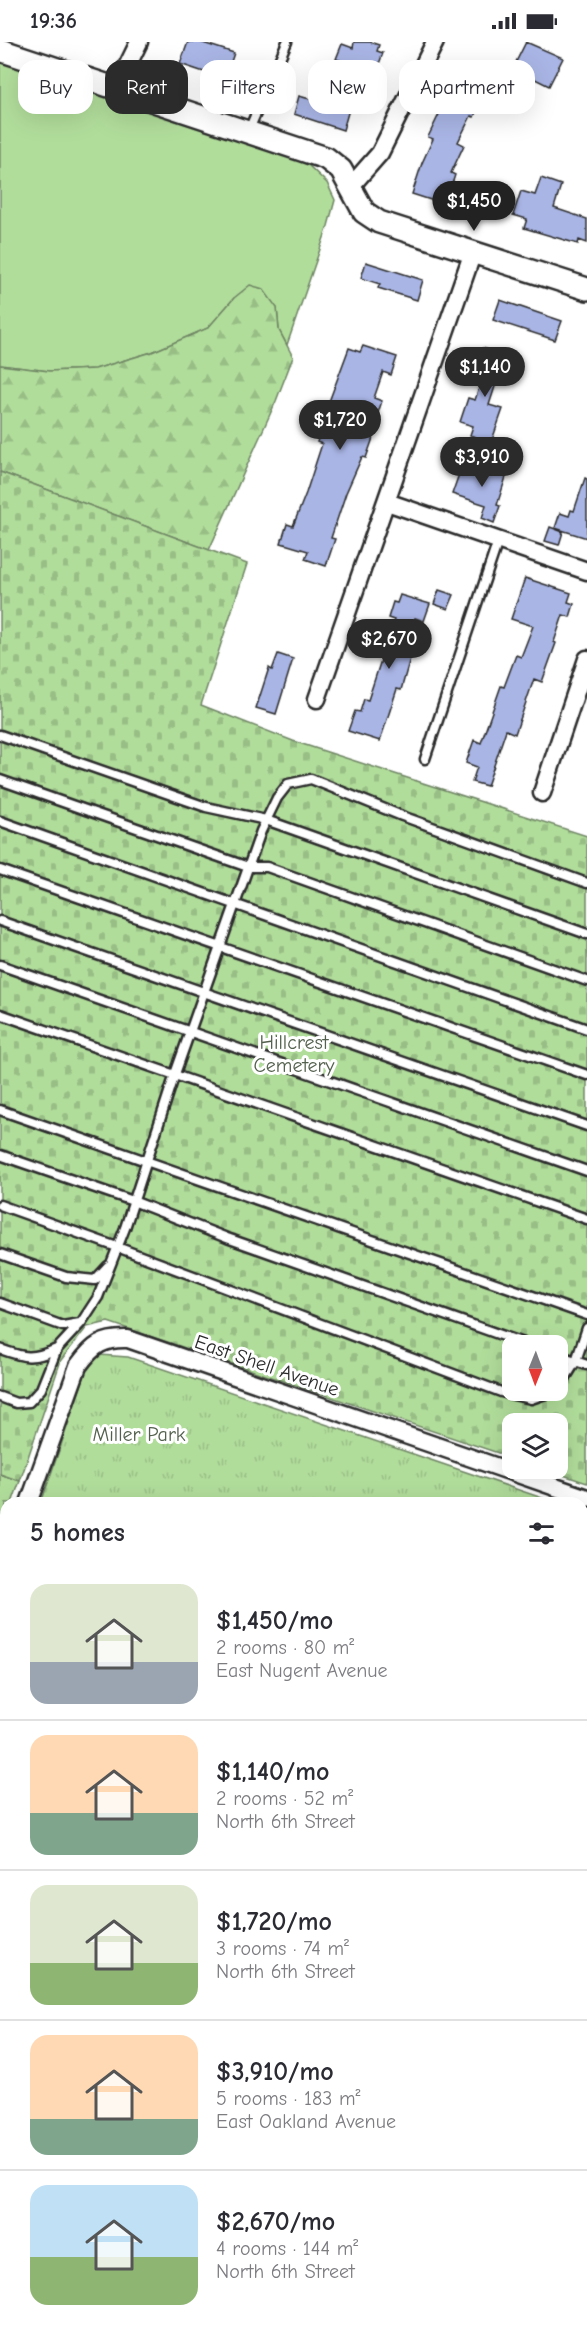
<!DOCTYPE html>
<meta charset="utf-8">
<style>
:root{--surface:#fff;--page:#f2f2f3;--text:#2b2b33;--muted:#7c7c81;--line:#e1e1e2;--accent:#2b2b2b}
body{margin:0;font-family:"Comic Neue",sans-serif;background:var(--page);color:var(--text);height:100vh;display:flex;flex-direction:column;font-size:22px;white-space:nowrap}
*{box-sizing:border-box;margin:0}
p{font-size:20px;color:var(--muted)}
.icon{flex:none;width:33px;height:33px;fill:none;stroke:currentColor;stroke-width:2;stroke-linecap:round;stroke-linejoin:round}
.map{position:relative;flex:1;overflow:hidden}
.side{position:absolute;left:0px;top:1455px;width:588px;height:836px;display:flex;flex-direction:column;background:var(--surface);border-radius:18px 18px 0 0;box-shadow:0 6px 24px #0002}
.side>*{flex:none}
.guide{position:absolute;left:18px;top:18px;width:552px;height:54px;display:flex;gap:12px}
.needle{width:39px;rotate:181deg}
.buttons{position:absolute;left:502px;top:1293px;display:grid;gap:12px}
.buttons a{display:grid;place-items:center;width:66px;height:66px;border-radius:12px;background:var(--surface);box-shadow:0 6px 24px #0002;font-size:30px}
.price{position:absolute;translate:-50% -51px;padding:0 14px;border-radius:21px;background:var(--accent);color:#fff;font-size:20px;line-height:39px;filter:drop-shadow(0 2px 3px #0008)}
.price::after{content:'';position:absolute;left:50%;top:36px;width:18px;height:14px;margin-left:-9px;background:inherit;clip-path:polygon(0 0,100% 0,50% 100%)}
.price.on{background:#222;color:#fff}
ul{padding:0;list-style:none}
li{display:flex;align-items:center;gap:18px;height:150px;padding:0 30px}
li+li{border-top:2px solid var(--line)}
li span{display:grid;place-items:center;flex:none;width:168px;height:120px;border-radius:18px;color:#555}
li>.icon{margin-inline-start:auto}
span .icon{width:72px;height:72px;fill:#fffc;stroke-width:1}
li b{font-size:26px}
h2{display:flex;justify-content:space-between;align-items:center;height:72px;padding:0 30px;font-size:26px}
.pill{padding:0 21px;border-radius:18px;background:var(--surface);box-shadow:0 6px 24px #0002;font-size:21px;line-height:54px}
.pill.on{background:var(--accent);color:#fff}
.status{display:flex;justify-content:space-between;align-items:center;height:42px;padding:0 30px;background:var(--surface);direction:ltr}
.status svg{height:16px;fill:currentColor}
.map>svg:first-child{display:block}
.green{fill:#b1dd9b;stroke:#6e8463;stroke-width:1.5}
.forest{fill:url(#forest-firs);stroke:#6e8463;stroke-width:1.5}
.cemetery{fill:url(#cemetery-stones);stroke:#6e8463;stroke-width:1.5;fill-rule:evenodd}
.park{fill:url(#park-tufts);stroke:#6e8463;stroke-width:1.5}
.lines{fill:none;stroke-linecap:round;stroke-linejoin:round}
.river{stroke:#90deee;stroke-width:30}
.building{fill:#a9b5e5;stroke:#2b2b2b;stroke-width:1.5}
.service-casing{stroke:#2b2b2b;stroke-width:13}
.minor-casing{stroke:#2b2b2b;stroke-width:21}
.tertiary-casing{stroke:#2b2b2b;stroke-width:26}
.path{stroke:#2b2b2b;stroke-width:3;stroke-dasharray:6 4.5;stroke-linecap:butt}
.service{stroke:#fff;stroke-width:8}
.minor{stroke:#fff;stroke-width:16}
.tertiary{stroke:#fff;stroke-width:21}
.labels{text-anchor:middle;stroke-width:6;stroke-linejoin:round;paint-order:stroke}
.park-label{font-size:20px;fill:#53604d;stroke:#fff}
.street-label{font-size:20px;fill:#2b2b2b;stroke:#fff}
</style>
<div class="status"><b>19:36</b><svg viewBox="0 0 49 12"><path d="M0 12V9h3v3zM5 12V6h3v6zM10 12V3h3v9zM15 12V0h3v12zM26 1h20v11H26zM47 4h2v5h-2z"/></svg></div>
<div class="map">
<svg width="587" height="2290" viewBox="0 0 587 2290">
<defs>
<pattern id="forest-firs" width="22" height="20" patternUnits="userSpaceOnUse" patternTransform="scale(1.5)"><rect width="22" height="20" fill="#b1dd9b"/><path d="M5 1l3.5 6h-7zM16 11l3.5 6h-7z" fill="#98be86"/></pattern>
<pattern id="cemetery-stones" width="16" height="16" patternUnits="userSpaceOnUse" patternTransform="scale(1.5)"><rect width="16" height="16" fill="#b1dd9b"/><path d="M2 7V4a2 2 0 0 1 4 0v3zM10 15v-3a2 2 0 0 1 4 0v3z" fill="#98be86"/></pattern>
<pattern id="park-tufts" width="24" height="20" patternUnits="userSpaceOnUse" patternTransform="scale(1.5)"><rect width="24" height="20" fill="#b1dd9b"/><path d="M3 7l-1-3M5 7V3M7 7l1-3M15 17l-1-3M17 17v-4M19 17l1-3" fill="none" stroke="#98be86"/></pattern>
</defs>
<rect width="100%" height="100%" fill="#fff"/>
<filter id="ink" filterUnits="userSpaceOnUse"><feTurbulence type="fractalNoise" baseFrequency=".0167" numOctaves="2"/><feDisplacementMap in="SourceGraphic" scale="12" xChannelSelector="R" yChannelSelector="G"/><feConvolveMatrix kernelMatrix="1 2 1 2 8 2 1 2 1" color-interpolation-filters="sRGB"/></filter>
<g filter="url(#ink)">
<path class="green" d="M0 18 282 112 308 123 327 141 335 158 328 184 287 303 279 288 277 266 234 256 208 286 152 310 95 327 49 329 0 323Z
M0 1432 20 1439 12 1461H6V1479L0 1497Z"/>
<path class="forest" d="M250 243 263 247 277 266 279 288 293 315 276 359 209 508 0 430V323L49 329 95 327 152 310 208 286 234 256Z"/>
<path class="cemetery" d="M0 430 247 522 201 663 293 699 587 794V1441L545 1427 558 1426V1382H513V1416L108 1280 87 1285 61 1318 20 1439 0 1432ZM513 1304H558V1348H513Z"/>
<path class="park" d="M99 1313 128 1315 557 1461H41L86 1330Z
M582 1470 587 1471V2140L582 2152Z
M6 1563V1961L0 1957V1580Z
M265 2285H530L528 2290H279Z"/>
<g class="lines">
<path class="river" d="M582 1931 587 1925
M0 1954 6 1960
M269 2284 285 2290"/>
</g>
<path class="building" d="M188 0H200L234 11 225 37 180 22Z
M354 0H370L379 3 377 9 383 11 376 30 336 17 342 2 353 6Z
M526 0 563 16 549 44 513 26Z
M461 38 485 48 474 75 471 74 458 100 464 103 451 131 455 133 452 142 469 148 462 168 412 152 422 121 433 97 428 95 444 62 438 60 443 48 448 50 451 45 457 47Z
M299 54 317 59 319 54 350 64 343 88 294 72Z
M541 136 561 143 554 166 587 177V201L579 198 578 202 524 186 527 177 513 173 521 149 535 153Z
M366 220 423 238 417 258 378 246 380 242 361 236Z
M500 258 562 279 555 298 493 278Z
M363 304 397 315 391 333 383 330 374 356 382 359 370 395 373 396 366 416 362 415 346 451 331 496 335 497 326 524 305 517 308 509 281 501 287 482 293 484 306 451 322 402 317 400 329 365H327L349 306 360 310Z
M483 306 505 314 489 363 503 367 491 401 470 393 473 384 460 380 468 356 475 358 483 334 475 331Z
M469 419 507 432 497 463 500 464 494 481 482 476 486 463 452 452 459 432 464 434Z
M585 436 587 437V496L555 486 560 471 569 474 571 468 574 469Z
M550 485 563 490 559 503 545 499Z
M525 536 571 551 568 560 574 562 570 575 563 573 554 600 556 601 542 640 534 637 515 692 506 688 487 744 472 740 477 725 466 721 474 698 481 701 501 644 504 645 516 613 521 615 533 584 511 577Z
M439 548 454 553 448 567 434 562Z
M400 553 430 562 424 579 415 576 404 611 411 613 401 648 397 647 380 699 348 689 355 669 360 670 364 657 368 658 394 578 388 576 393 560 397 561Z
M278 612 293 617 276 672 256 666 269 626 272 628Z"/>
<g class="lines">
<defs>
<path id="service" d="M248 90 287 0
M0 693 206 765 266 778 587 892
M425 717 498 499
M0 738 248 825H267L587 939
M0 779 587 987
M0 828 587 1033
M0 879 587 1084
M0 923 587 1129
M0 972 587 1177
M0 1068 587 1273
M0 1113 133 1159 227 1196 532 1304
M0 1163 117 1205 501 1350 531 1357 557 1348
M0 1212 66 1235 95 1238 108 1224
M0 1261 63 1284 80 1281
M0 1307C25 1316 32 1318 57 1307
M558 1313 587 1323
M558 1348 576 1319 587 1286
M0 1355 16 1361 29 1360 41 1347 57 1307 81 1281 98 1255 125 1186 175 1032 261 789 277 756 288 742 311 737 402 774 587 841
M582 1490 587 1478
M582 1594 587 1596
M582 1668 587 1662
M582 1734 587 1730"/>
<path id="minor" d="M116 47 139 0
M351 144 380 111 435 0
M387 460 587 529
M317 657 473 210
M542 751 587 617
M29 1461 78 1324C93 1303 103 1296 128 1297L587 1456
M0 1544 6 1527"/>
<path id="tertiary" d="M0 8 326 116 341 128 364 170 379 180 587 247"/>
</defs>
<use href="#service" class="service-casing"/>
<use href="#minor" class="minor-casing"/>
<use href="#tertiary" class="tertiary-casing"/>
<path class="path" d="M582 1569 587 1572
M582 1782 587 1784
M0 1794 6 1788
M0 1834 6 1841
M582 1878 587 1873
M582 1982 587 1979
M582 2003 587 2004
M582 2025H587
M582 2112 587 2103
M464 2290 466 2284"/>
<use href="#service" class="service"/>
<use href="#minor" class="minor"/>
<use href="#tertiary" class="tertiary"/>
</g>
</g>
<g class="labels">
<g class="park-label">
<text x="294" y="1007">Hillcrest<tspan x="294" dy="23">Cemetery</tspan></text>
<text x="139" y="1399">Miller Park</text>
</g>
<g class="street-label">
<text transform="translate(267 1323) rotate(19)" y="7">East Shell Avenue</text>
</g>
</g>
</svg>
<div class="buttons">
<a><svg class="needle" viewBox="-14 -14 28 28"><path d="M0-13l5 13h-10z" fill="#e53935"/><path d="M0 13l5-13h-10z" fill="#7c7c81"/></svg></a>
<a><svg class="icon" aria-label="layers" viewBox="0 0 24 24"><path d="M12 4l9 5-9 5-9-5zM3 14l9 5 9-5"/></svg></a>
</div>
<b class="price on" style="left:474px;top:190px">$1,450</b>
<b class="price" style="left:485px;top:356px">$1,140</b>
<b class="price" style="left:340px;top:409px">$1,720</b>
<b class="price" style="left:482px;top:446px">$3,910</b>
<b class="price" style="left:389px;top:628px">$2,670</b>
<div class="guide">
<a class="pill">Buy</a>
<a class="pill on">Rent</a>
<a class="pill">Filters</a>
<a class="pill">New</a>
<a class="pill">Apartment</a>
</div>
<section class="side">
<h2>5 homes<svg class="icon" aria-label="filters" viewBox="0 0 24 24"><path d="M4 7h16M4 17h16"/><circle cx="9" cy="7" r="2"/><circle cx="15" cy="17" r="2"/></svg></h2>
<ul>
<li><span style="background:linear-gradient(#dfe7d0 65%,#9aa5b1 0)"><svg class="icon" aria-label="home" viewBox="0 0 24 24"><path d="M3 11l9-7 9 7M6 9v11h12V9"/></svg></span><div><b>$1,450/mo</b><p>2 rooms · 80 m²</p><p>East Nugent Avenue</p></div></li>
<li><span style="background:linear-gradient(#ffd9b3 65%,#7fa58c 0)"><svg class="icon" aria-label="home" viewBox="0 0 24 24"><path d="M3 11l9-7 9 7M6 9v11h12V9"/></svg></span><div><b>$1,140/mo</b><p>2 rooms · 52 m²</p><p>North 6th Street</p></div></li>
<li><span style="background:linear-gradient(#dfe7d0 65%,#8fb573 0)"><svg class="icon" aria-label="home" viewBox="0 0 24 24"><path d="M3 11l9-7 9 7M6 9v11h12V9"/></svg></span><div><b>$1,720/mo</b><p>3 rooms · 74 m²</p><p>North 6th Street</p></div></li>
<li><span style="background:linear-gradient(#ffd9b3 70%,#7fa58c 0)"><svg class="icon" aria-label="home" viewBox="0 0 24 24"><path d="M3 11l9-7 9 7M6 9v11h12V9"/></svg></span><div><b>$3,910/mo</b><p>5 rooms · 183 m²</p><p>East Oakland Avenue</p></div></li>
<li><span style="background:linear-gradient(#bfe0f5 60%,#8fb573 0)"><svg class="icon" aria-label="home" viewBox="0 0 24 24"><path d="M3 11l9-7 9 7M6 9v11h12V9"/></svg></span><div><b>$2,670/mo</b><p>4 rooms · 144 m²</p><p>North 6th Street</p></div></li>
</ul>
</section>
</div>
